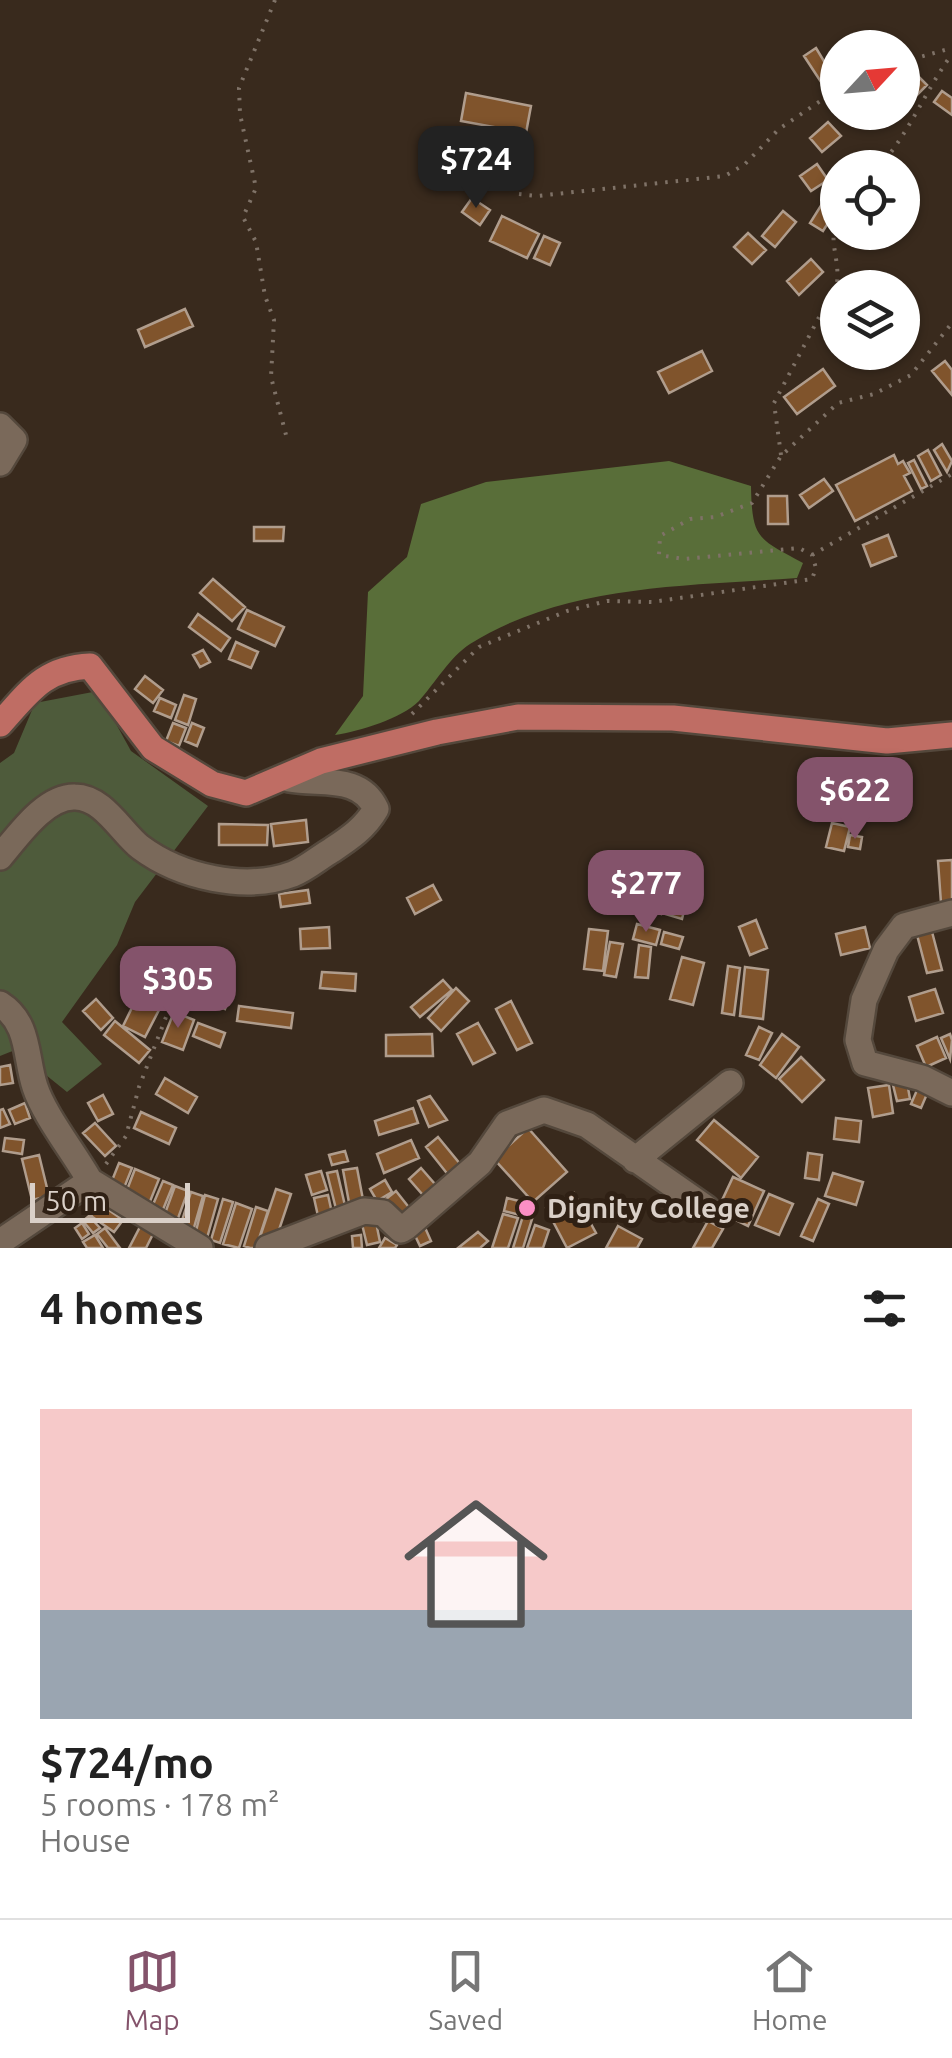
<!DOCTYPE html>
<meta charset="utf-8">
<style>
:root{--surface:#fff;--page:#f6f6f6;--text:#222;--muted:#767676;--line:#e0e0e0;--accent:#84536b}
body{margin:0;font-family:Ubuntu,sans-serif;background:var(--page);color:var(--text);height:100vh;display:flex;flex-direction:column;font-size:38px;white-space:nowrap}
*{box-sizing:border-box;margin:0}
p{font-size:32px;color:var(--muted)}
.icon{flex:none;width:55px;height:55px;fill:none;stroke:currentColor;stroke-width:2;stroke-linecap:round;stroke-linejoin:round}
.map{position:relative;height:1248px;overflow:hidden}
.drawer{display:flex;flex-direction:column;background:var(--surface);flex:1}
.drawer>*{flex:none}
.needle{width:65px;rotate:64deg}
.fabs{position:absolute;left:820px;top:30px;display:grid;gap:20px}
.fabs a{display:grid;place-items:center;width:100px;height:100px;border-radius:50%;background:var(--surface);box-shadow:0 2px 8px #0004;font-size:50px}
.scale{position:absolute;left:30px;bottom:25px;width:160px;box-sizing:border-box;padding-left:10px;border:5px solid #dad0c8;border-top:0;font-size:28px;line-height:35px;white-space:nowrap;color:#dad0c8;-webkit-text-stroke:8px #2f2014;paint-order:stroke}
.price{position:absolute;translate:-50% -85px;padding:0 22px;border-radius:20px;background:var(--accent);color:#fff;font-size:32px;line-height:65px;filter:drop-shadow(0 2px 5px #0008)}
.price::after{content:'';position:absolute;left:50%;top:60px;width:30px;height:22px;margin-left:-15px;background:inherit;clip-path:polygon(0 0,100% 0,50% 100%)}
.price.active{background:#222;color:#fff}
ul{padding:0;list-style:none}
li{display:grid;align-content:center;gap:20px;height:530px;padding:0 40px}
li span{display:grid;place-items:center;height:310px;border-radius:0px;color:#555}
li>.icon{margin-inline-start:auto}
span .icon{width:180px;height:180px;fill:#fffc;stroke-width:1}
li b{font-size:42px}
h2{display:flex;justify-content:space-between;align-items:center;height:120px;padding:0 40px;font-size:42px}
.dock{display:flex;justify-content:space-around;align-items:center;height:140px;border-top:2px solid var(--line);background:var(--surface);font-size:28px;color:var(--muted)}
.dock a{display:grid;justify-items:center;gap:5px}
.dock .active{color:var(--accent)}
.map>svg:first-child{display:block}
.green{fill:#4e5b3b}
.forest{fill:#596e39}
.building{fill:#80542c;stroke:#b09d8d;stroke-width:2.5}
.lines{fill:none;stroke-linecap:round;stroke-linejoin:round}
.minor-casing{stroke:#54483c;stroke-width:30}
.major-casing{stroke:#54483c;stroke-width:30}
.path{stroke:#7f7267;stroke-width:4;stroke-dasharray:2.5 8;stroke-linecap:butt}
.minor{stroke:#7a695a;stroke-width:25}
.major{stroke:#bf6d64;stroke-width:25}
.poi-dot{fill:#fb8fc5;stroke:#2f2014;stroke-width:4}
.labels{text-anchor:middle;stroke-width:10;stroke-linejoin:round;paint-order:stroke}
.poi-label{font-size:28px;font-weight:bold;fill:#dad0c8;stroke:#2f2014;text-anchor:start}
</style>
<div class="map">
<svg width="952" height="1248" viewBox="0 0 952 1248">
<rect width="100%" height="100%" fill="#392a1d"/>
<path class="green" d="M98 691 131 751 208 806 135 902 117 945 62 1022 102 1064 67 1092 15 1050 0 1056V763L14 753 35 703Z"/>
<path class="forest" d="M669 461 751 486C752 540 758 538 803 563L797 578C689 586 565 584 470 644 450 657 435 683 419 701 401 719 360 731 335 735L363 696 368 592 407 557 421 504 486 482Z"/>
<path class="building" d="M816 48 836 81 825 88 804 56Z
M908 66 927 85 910 102 902 94V72Z
M942 91 952 98V115L934 102Z
M466 93 531 106 526 133 461 121Z
M828 122 841 136 822 152 810 138Z
M817 164 828 180 811 191 800 176Z
M472 198 490 210 480 225 462 212Z
M822 204 835 212 823 231 810 223Z
M783 211 796 222 775 247 762 236Z
M502 216 539 234 527 258 490 241Z
M748 233 766 250 752 264 734 247Z
M544 236 560 243 550 265 534 258Z
M811 259 823 272 799 295 787 281Z
M185 309 193 326 145 347 138 330Z
M702 351 712 371 669 393 658 372Z
M945 361 952 370V395L932 371Z
M823 369 835 386 797 414 784 397Z
M942 444 952 461 947 472 934 450Z
M928 450 941 475 931 481 918 456Z
M894 455 898 464 903 461 910 473 904 476 912 491 855 521 836 485Z
M914 460 927 486 921 489 908 463Z
M824 479 833 491 809 508 800 495Z
M768 496H787L788 524H768Z
M254 527H284L283 541H254Z
M888 535 896 556 871 566 863 545Z
M213 579 245 607 232 621 200 593Z
M247 610 284 627 275 646 238 629Z
M198 614 230 638 221 651 189 627Z
M236 642 258 652 251 668 229 659Z
M203 650 210 662 200 667 193 655Z
M145 676 163 690 153 703 135 689Z
M184 695 196 699 188 725 175 720Z
M160 698 176 705 171 718 154 711Z
M173 723 186 728 179 746 166 741Z
M192 723 204 728 197 746 185 741Z
M306 820 308 842 274 846 271 824Z
M832 823 850 827 844 851 826 847Z
M219 824 268 825 267 845H219Z
M850 835 862 837 860 849 848 847Z
M952 860V903H941L938 861Z
M433 885 441 900 415 914 407 898Z
M308 890 310 903 281 907 279 894Z
M650 897 664 900 661 914 647 910Z
M668 903 685 907 682 919 665 914Z
M756 920 767 948 750 955 739 927Z
M637 924 660 930 656 945 633 939Z
M329 927 330 948 301 949 300 929Z
M865 927 870 948 841 955 836 934Z
M931 928 942 970 927 973 916 931Z
M589 929 608 931 603 971 584 969Z
M664 932 683 937 679 949 661 944Z
M610 942 623 944 616 977 604 975Z
M639 945 651 947 648 978 635 977Z
M682 957 704 963 693 1005 670 999Z
M198 958 212 963 205 982 191 976Z
M728 966 740 968 734 1015 722 1013Z
M745 967 768 970 763 1019 740 1016Z
M150 971 173 983 145 1037 123 1026Z
M322 972 356 974 355 991 320 988Z
M443 980 452 990 420 1017 411 1007Z
M202 983 230 996 225 1009 196 996Z
M456 988 469 1001 441 1031 428 1018Z
M935 989 943 1013 916 1021 909 997Z
M96 999 113 1018 101 1030 83 1011Z
M511 1001 532 1043 517 1050 496 1009Z
M239 1006 293 1013 291 1028 237 1021Z
M174 1012 194 1020 183 1050 162 1042Z
M115 1021 150 1050 139 1063 104 1035Z
M198 1023 225 1033 220 1047 193 1036Z
M478 1023 495 1053 473 1064 457 1034Z
M759 1027 772 1033 759 1060 746 1055Z
M432 1034 433 1056H386V1035Z
M782 1034 799 1047 776 1078 760 1065Z
M950 1034 952 1040 950 1059 941 1038Z
M937 1037 946 1058 926 1067 917 1046Z
M801 1057 824 1080 802 1102 779 1079Z
M10 1065 13 1083 0 1085V1067Z
M165 1078 197 1097 188 1113 156 1094Z
M907 1082 910 1099 897 1101 893 1085Z
M889 1085 893 1113 873 1117 868 1088Z
M917 1090 927 1094 921 1108 911 1104Z
M103 1095 113 1114 98 1121 88 1103Z
M430 1096 447 1120 429 1127 418 1101Z
M25 1103 30 1118 15 1124 9 1110Z
M413 1108 418 1123 379 1135 375 1121Z
M3 1109 10 1124 0 1128V1110Z
M141 1112 176 1128 169 1144 134 1128Z
M836 1118 861 1121 859 1142 834 1139Z
M714 1120 758 1157 741 1178 697 1140Z
M95 1123 116 1146 105 1156 83 1133Z
M528 1128 567 1172 533 1202 494 1159Z
M438 1137 465 1170 453 1181 426 1147Z
M5 1138 24 1140 22 1154 3 1151Z
M411 1140 419 1158 384 1173 377 1154Z
M345 1151 348 1161 332 1165 329 1155Z
M808 1153 822 1155 819 1180 805 1178Z
M39 1155 49 1196 32 1200 22 1159Z
M119 1163 132 1168 122 1193 109 1188Z
M357 1168 364 1205 350 1208 343 1170Z
M421 1168 441 1191 429 1202 409 1179Z
M135 1169 159 1179 149 1204 125 1195Z
M321 1171 327 1190 312 1195 306 1175Z
M337 1171 346 1210 337 1213 327 1173Z
M833 1173 863 1182 856 1205 825 1196Z
M733 1177 764 1191 748 1226 717 1211Z
M385 1180 392 1192 377 1201 370 1189Z
M163 1181 173 1185 162 1212 152 1207Z
M175 1186 188 1191 177 1221 164 1216Z
M276 1189 291 1194 275 1242 260 1237Z
M396 1191 415 1215 400 1227 381 1203Z
M191 1192 203 1196 193 1231 180 1227Z
M574 1193 596 1233 567 1248 546 1208Z
M769 1194 793 1204 779 1235 755 1225Z
M205 1195 218 1199 207 1238 195 1235Z
M328 1195 332 1213 318 1216 314 1198Z
M507 1198 523 1202 520 1215 504 1211Z
M223 1199 233 1202 220 1243 211 1240Z
M818 1199 829 1204 813 1241 801 1236Z
M236 1203 252 1209 239 1248 223 1244Z
M100 1204 123 1220 114 1232 91 1216Z
M256 1207 268 1211 256 1248H250L244 1246Z
M503 1214 518 1218 508 1248H492Z
M89 1216 100 1228 93 1233 83 1221Z
M523 1216 532 1219 523 1248H513Z
M375 1217 380 1242 367 1245 361 1220Z
M708 1221 723 1229 712 1248H693Z
M82 1223 89 1234 82 1239 75 1228Z
M423 1223 431 1241 420 1246 411 1227Z
M141 1225 154 1232 146 1248H129Z
M535 1225 549 1230 543 1248H527Z
M618 1226 642 1239 637 1248H606Z
M105 1228 120 1248H108L97 1234Z
M478 1232 488 1241 480 1248H458Z
M95 1235 103 1248H87L83 1242Z
M361 1235 362 1248H353L352 1236Z
M385 1238 397 1245 395 1248H379Z"/>
<g class="lines">
<defs>
<path id="minor" d="M0 426 14 440 0 463
M0 857C18 836 45 796 75 797 103 797 121 832 140 847 180 877 245 892 293 874 306 869 320 857 332 850 350 838 365 828 376 809 360 774 321 785 289 779
M952 913 904 926 886 950 864 1000 858 1040 865 1063 922 1078 952 1093
M0 1004C30 1023 25 1057 35 1087 44 1115 75 1154 90 1181L0 1242
M635 1160 730 1083
M90 1181 200 1248
M268 1248 364 1211 383 1213 401 1230 406 1227 480 1163 507 1124 544 1110 587 1125 706 1208"/>
<path id="major" d="M0 724C29 692 44 668 90 666L153 748 212 784 246 793 321 761 437 732 518 717 673 718 887 741 952 735"/>
</defs>
<use href="#minor" class="minor-casing"/>
<use href="#major" class="major-casing"/>
<path class="path" d="M275 0 239 88 240 114 256 188 243 217 256 242 265 296 274 320 271 377 286 435
M902 62 952 48
M878 168C909 134 925 91 952 54
M519 194 537 196 725 176 745 164 779 129 838 89
M781 455 774 403 837 283C840 257 827 241 838 215
M812 555 952 474
M412 714 479 647 567 611 607 601 652 602 812 579 816 568 812 555 799 548 684 559 659 555 660 536 690 519 715 517 752 503 781 456 838 403 874 394 911 375 952 323
M106 1164 126 1136 139 1087 193 947"/>
<use href="#minor" class="minor"/>
<use href="#major" class="major"/>
</g>
<circle class="poi-dot" cx="527" cy="1208" r="10"/>
<g class="labels">
<g class="poi-label">
<text x="547" y="1218">Dignity College</text>
</g>
</g>
</svg>
<div class="fabs">
<a><svg class="needle" viewBox="-14 -14 28 28"><path d="M0-13l5 13h-10z" fill="#e53935"/><path d="M0 13l5-13h-10z" fill="#767676"/></svg></a>
<a><svg class="icon" aria-label="locate" viewBox="0 0 24 24"><circle cx="12" cy="12" r="6"/><path d="M12 2v4M12 18v4M2 12h4M18 12h4"/></svg></a>
<a><svg class="icon" aria-label="layers" viewBox="0 0 24 24"><path d="M12 4l9 5-9 5-9-5zM3 14l9 5 9-5"/></svg></a>
</div>
<div class="scale">50 m</div>
<b class="price active" style="left:476px;top:211px">$724</b>
<b class="price" style="left:855px;top:842px">$622</b>
<b class="price" style="left:646px;top:935px">$277</b>
<b class="price" style="left:178px;top:1031px">$305</b>
</div>
<section class="drawer">
<h2>4 homes<svg class="icon" aria-label="filters" viewBox="0 0 24 24"><path d="M4 7h16M4 17h16"/><circle cx="9" cy="7" r="2"/><circle cx="15" cy="17" r="2"/></svg></h2>
<ul>
<li><span style="background:linear-gradient(#f6c9c9 65%,#9aa5b1 0)"><svg class="icon" aria-label="home" viewBox="0 0 24 24"><path d="M3 11l9-7 9 7M6 9v11h12V9"/></svg></span><div><b>$724/mo</b><p>5 rooms · 178 m²</p><p>House</p></div></li>
</ul>
</section>
<nav class="dock">
<a class="active"><svg class="icon" aria-label="map" viewBox="0 0 24 24"><path d="M3 6l6-2 6 2 6-2v14l-6 2-6-2-6 2zM9 4v14M15 6v14"/></svg>Map</a>
<a><svg class="icon" aria-label="saved" viewBox="0 0 24 24"><path d="M7 4h10v16l-5-4-5 4z"/></svg>Saved</a>
<a><svg class="icon" aria-label="home" viewBox="0 0 24 24"><path d="M3 11l9-7 9 7M6 9v11h12V9"/></svg>Home</a>
</nav>
